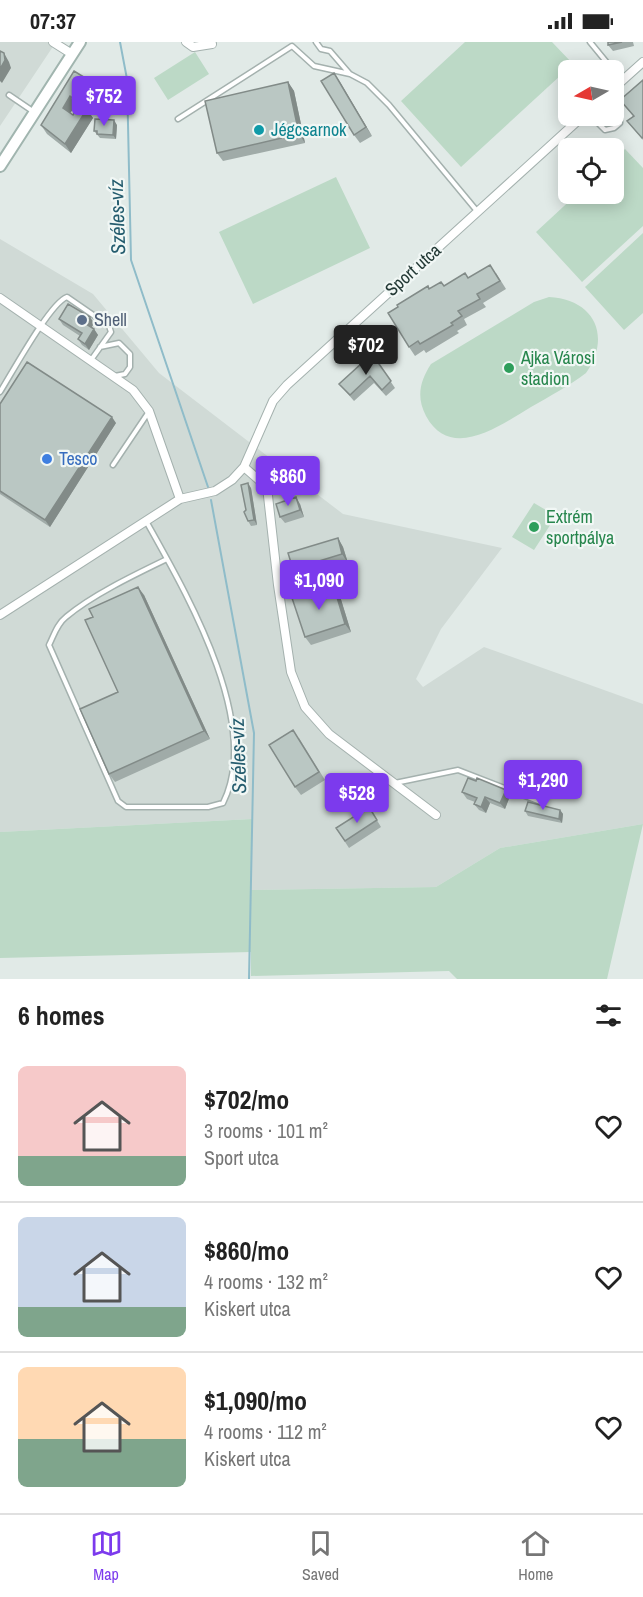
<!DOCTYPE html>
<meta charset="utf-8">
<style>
:root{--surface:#fff;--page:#f6f6f6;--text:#222;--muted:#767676;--line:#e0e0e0;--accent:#7c3aed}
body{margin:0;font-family:"Archivo Narrow",sans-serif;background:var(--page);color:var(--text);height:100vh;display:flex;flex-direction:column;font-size:22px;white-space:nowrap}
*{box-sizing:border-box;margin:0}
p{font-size:20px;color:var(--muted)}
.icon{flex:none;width:33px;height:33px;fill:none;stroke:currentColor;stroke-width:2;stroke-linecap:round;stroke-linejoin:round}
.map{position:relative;height:937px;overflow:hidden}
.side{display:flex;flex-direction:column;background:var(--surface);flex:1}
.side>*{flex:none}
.needle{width:39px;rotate:261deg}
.buttons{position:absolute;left:558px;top:18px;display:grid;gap:12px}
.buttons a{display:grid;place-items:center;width:66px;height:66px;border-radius:9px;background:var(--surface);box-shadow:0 3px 15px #0003;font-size:30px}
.price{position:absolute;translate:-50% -51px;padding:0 14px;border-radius:6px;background:var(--accent);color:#fff;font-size:20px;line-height:39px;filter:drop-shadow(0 2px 3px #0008)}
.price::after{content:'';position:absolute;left:50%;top:36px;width:18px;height:14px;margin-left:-9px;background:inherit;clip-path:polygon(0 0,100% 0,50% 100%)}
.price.selected{background:#222;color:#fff}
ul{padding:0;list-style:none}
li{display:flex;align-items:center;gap:18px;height:150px;padding:0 18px}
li+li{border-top:2px solid var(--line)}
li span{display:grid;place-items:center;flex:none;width:168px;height:120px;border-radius:9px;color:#555}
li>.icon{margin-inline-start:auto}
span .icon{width:72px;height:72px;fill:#fffc;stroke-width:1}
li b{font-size:26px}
h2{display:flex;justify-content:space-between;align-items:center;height:72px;padding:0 18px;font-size:26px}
.status{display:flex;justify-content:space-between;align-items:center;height:42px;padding:0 30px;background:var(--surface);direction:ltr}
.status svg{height:16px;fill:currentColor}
.menu{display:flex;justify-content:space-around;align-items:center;height:84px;border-top:2px solid var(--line);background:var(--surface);font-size:16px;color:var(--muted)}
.menu a{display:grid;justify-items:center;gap:3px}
.menu .selected{color:var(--accent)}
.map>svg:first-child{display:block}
.built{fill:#d0dad6}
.green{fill:#bcd9c6}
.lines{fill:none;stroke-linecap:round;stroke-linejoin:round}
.stream{stroke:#8fbcc9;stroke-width:2}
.lane-casing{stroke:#a4b1ae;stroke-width:7}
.street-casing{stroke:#a4b1ae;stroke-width:10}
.secondary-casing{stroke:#a1b5af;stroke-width:14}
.lane{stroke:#fff;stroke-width:4}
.street{stroke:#fff;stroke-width:8}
.secondary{stroke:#fff;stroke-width:10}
.wall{fill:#a0aba8;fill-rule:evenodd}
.shaded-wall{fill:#828b88}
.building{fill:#bac7c3;stroke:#828b88;stroke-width:1.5}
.culture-dot{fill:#0f9aa8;stroke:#f1f7f5;stroke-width:2}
.service-dot{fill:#5c6f8a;stroke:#f1f7f5;stroke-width:2}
.leisure-dot{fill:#2e9e5b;stroke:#f1f7f5;stroke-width:2}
.shop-dot{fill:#3f7fe0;stroke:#f1f7f5;stroke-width:2}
.labels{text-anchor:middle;stroke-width:4.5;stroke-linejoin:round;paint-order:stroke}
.culture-label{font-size:18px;fill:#0d838f;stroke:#f1f7f5;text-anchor:start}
.street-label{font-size:18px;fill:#233935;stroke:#f1f7f5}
.service-label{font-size:18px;fill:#4e5e75;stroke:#f1f7f5;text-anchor:start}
.leisure-label{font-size:18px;fill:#27864d;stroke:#f1f7f5;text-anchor:start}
.shop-label{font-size:18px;fill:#366cbe;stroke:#f1f7f5;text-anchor:start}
.water-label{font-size:20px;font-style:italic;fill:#245c6e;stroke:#f1f7f5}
</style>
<div class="status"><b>07:37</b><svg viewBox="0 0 49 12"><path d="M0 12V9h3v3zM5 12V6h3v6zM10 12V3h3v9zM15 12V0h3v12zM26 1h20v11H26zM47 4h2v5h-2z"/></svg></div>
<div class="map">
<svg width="643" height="937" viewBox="0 0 643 937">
<rect width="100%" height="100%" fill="#e1eae7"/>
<path class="built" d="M0 0H56L0 84Z
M0 197 93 252 159 331 343 472 502 506 441 587 416 637 423 645 484 605 643 662V782L500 806 436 845 251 848 252 777 0 790Z"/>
<path class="green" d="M465 0H552L573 22 461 125 401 59Z
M195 10 209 32 168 58 154 36Z
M625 107 643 126V184L582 240 536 190 577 152H614V118Z
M336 135 370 206 253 262 219 190Z
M643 191V271L624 288 585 245Z
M549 255C594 257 612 294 586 331 569 344 550 354 531 365 501 383 451 420 426 374 416 355 420 339 431 322L534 260Z
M534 461 556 474 534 508 512 495Z
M252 777 251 848 436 845 500 806 643 782 607 937H457L449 929 251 934V910L0 916V790Z"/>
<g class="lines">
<path class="stream" d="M120 0 127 37 131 218 208 445
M211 458 254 691 249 937"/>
<defs>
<path id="lane" d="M316 0 321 7 330 9 349 31
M590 0 613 28
M614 29 621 38
M9 53 34 70
M591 74 605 88 614 86 620 81V72L614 64
M178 77 292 4 314 24 350 32 367 41 389 63 477 169
M100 305 119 301 130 312V325L125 332 115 334
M0 350C12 331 50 261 67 255L109 284 111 290 91 318
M113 423 148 371
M146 479C185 549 263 681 223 761L208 765H126L118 759 49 603C54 593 57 582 66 575 92 553 136 532 167 517
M395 741 458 728 543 761"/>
<path id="street" d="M53 0 72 12
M186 0 193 5 212 2
M614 46 643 20
M0 256 133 348 149 369 180 457
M244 425 267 445 278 543 291 630 305 665 329 692 436 773
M0 573 180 457 215 449 232 438 244 425 273 359 287 343 583 74"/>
<path id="secondary" d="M0 124 80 0"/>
</defs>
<use href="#lane" class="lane-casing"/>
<use href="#street" class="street-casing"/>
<use href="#secondary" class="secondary-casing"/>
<use href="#lane" class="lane"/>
<use href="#street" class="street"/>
<use href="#secondary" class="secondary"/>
</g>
<path class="wall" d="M608 0H633L634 4 613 9 608 3Z
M334 31 372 94 360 101 354 93Z
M87 37 93 46 81 63 93 76 71 111 47 92 41 83ZM76 63 79 65 73 73 70 71Z
M643 38V98L627 79 633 74 620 58Z
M288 40 294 49 305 101 223 119 217 111Z
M117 83 116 97 100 96 94 89Z
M496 231 506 247 483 261 486 265 464 277 467 283 457 289 459 291 426 311 424 308 415 314 409 305 429 247 444 244Z
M59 277 94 281 92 285 94 287 98 293 89 308 82 303 78 297 80 294 63 283Z
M372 312 395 346 386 354 374 341 354 359 339 342Z
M0 362 116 381 50 485 0 452Z
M251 446 257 483 251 484 248 479 246 468Z
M300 462 304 475 285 481 280 475Z
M338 496 343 505 348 521 299 536 293 527Z
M339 551 351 590 311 603 305 595Z
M144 553 210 697 115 740 109 732Z
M299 696 325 738 301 753 295 745Z
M462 750 510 754 505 767 490 761 486 771 479 768 474 762 475 760 467 757Z
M369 765 381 785 349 806 336 786Z
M560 768 563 772 562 781 528 774 525 769Z"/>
<path class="shaded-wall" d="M4 11 9 20 11 26 2 41 0 39V27Z
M334 31 340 40 372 94 366 85Z
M87 37 93 46 80 66 74 57Z
M288 40 294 49 305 101 299 92Z
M70 54 76 63 68 74 63 66Z
M87 67 93 76 71 111 65 102Z
M114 78 117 83 116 97 113 93Z
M90 275 94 281 90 288 86 282Z
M94 287 98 293 89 308 85 302Z
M112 375 116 381 50 485 45 478Z
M248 441 251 446 257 483 254 478Z
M296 455 300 462 304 475 300 468Z
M338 496 343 505 348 521 342 512Z
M333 542 339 551 351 590 345 582Z
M138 545 144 553 210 697 204 689Z
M506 748 510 754 505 767 500 761Z
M485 755 490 761 486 771 481 765Z
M560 768 563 772 562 781 559 777Z"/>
<path class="building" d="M608 0H622L608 3Z
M0 9 4 11 5 18 0 27Z
M74 29 87 37 74 57 70 54 63 66 73 73 80 62 87 67 65 102 41 83Z
M334 31 366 85 354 93 321 39Z
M643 38V95L642 96 627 79 634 74 620 58Z
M288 40 299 92 217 111 205 59Z
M95 77 114 78 113 93 97 92V89H94Z
M490 223 500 239 477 252 480 257 458 269 462 274 451 281 453 283 420 302 418 299 409 305 388 271 398 265 397 263 428 244 429 247 441 240 444 244 465 231 468 236Z
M68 262 90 275 86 282 94 287 85 302 78 297 82 291 59 277Z
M372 312 391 339 382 348 370 334 350 353 339 342Z
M27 320 112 375 45 478 0 449V362Z
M248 441 254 478 248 479 244 470 246 468 241 443Z
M296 455 300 468 280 475 276 462Z
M338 496 342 512 293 527 288 511Z
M333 542 345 582 305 595 292 556Z
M138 545 204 689 109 732 80 667 118 650 85 578 93 575 89 567Z
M293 688 319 730 295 745 269 703Z
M468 736 476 739 477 736 506 748 500 761 485 755 481 765 474 762 477 756 462 750Z
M528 760 560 768 559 777 525 769Z
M369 765 377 778 345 799 336 786Z"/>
<circle class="culture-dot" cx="259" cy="88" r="6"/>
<circle class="service-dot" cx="82" cy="278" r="6"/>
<g class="leisure-dot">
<circle cx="509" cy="326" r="6"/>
<circle cx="534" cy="485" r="6"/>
</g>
<circle class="shop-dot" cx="47" cy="417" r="6"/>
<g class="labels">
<g class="culture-label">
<text x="271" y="94">Jégcsarnok</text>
</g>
<g class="street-label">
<text transform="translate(413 228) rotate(-42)" y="6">Sport utca</text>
</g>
<g class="service-label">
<text x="94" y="284">Shell</text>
</g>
<g class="leisure-label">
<text x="521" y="322">Ajka Városi<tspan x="521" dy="21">stadion</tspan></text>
<text x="546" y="481">Extrém<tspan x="546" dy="21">sportpálya</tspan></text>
</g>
<g class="shop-label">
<text x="59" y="423">Tesco</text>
</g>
<g class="water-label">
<text transform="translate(117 175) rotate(-92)" y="7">Széles-víz</text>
<text transform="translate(238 714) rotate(-92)" y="7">Széles-víz</text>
</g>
</g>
</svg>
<div class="buttons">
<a><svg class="needle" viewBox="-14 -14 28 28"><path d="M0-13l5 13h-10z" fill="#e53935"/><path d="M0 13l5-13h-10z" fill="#767676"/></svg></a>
<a><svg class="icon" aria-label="locate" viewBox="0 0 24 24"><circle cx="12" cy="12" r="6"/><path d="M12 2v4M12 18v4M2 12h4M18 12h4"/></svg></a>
</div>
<b class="price" style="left:104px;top:85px">$752</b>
<b class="price selected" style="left:366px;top:334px">$702</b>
<b class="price" style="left:288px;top:465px">$860</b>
<b class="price" style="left:319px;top:569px">$1,090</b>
<b class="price" style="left:543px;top:769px">$1,290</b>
<b class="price" style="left:357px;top:782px">$528</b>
</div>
<section class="side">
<h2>6 homes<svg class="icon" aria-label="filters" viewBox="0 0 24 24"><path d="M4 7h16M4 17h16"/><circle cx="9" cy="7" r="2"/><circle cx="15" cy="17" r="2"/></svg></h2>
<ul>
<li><span style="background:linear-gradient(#f6c9c9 75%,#7fa58c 0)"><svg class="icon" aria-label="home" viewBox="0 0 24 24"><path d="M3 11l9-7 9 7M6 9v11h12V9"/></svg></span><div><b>$702/mo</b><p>3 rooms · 101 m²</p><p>Sport utca</p></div><svg class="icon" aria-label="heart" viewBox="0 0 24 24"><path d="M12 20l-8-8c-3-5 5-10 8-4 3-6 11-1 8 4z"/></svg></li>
<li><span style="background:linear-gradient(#c9d6e8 75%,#7fa58c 0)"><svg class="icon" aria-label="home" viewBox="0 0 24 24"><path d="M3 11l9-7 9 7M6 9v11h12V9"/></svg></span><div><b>$860/mo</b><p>4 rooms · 132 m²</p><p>Kiskert utca</p></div><svg class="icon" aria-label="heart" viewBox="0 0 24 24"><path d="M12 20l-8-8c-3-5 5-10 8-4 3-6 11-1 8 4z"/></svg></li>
<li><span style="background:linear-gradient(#ffd9b3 60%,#7fa58c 0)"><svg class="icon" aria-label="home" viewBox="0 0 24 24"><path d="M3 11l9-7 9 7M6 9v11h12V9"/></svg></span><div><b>$1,090/mo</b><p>4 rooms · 112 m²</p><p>Kiskert utca</p></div><svg class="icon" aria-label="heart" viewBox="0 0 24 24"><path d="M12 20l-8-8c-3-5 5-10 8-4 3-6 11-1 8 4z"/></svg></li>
</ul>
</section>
<nav class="menu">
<a class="selected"><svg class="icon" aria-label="map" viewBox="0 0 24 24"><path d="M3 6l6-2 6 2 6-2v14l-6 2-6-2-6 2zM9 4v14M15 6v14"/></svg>Map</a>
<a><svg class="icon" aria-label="saved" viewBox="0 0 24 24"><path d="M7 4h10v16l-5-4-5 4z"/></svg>Saved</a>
<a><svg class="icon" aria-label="home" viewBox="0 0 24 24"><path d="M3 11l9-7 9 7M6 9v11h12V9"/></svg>Home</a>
</nav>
